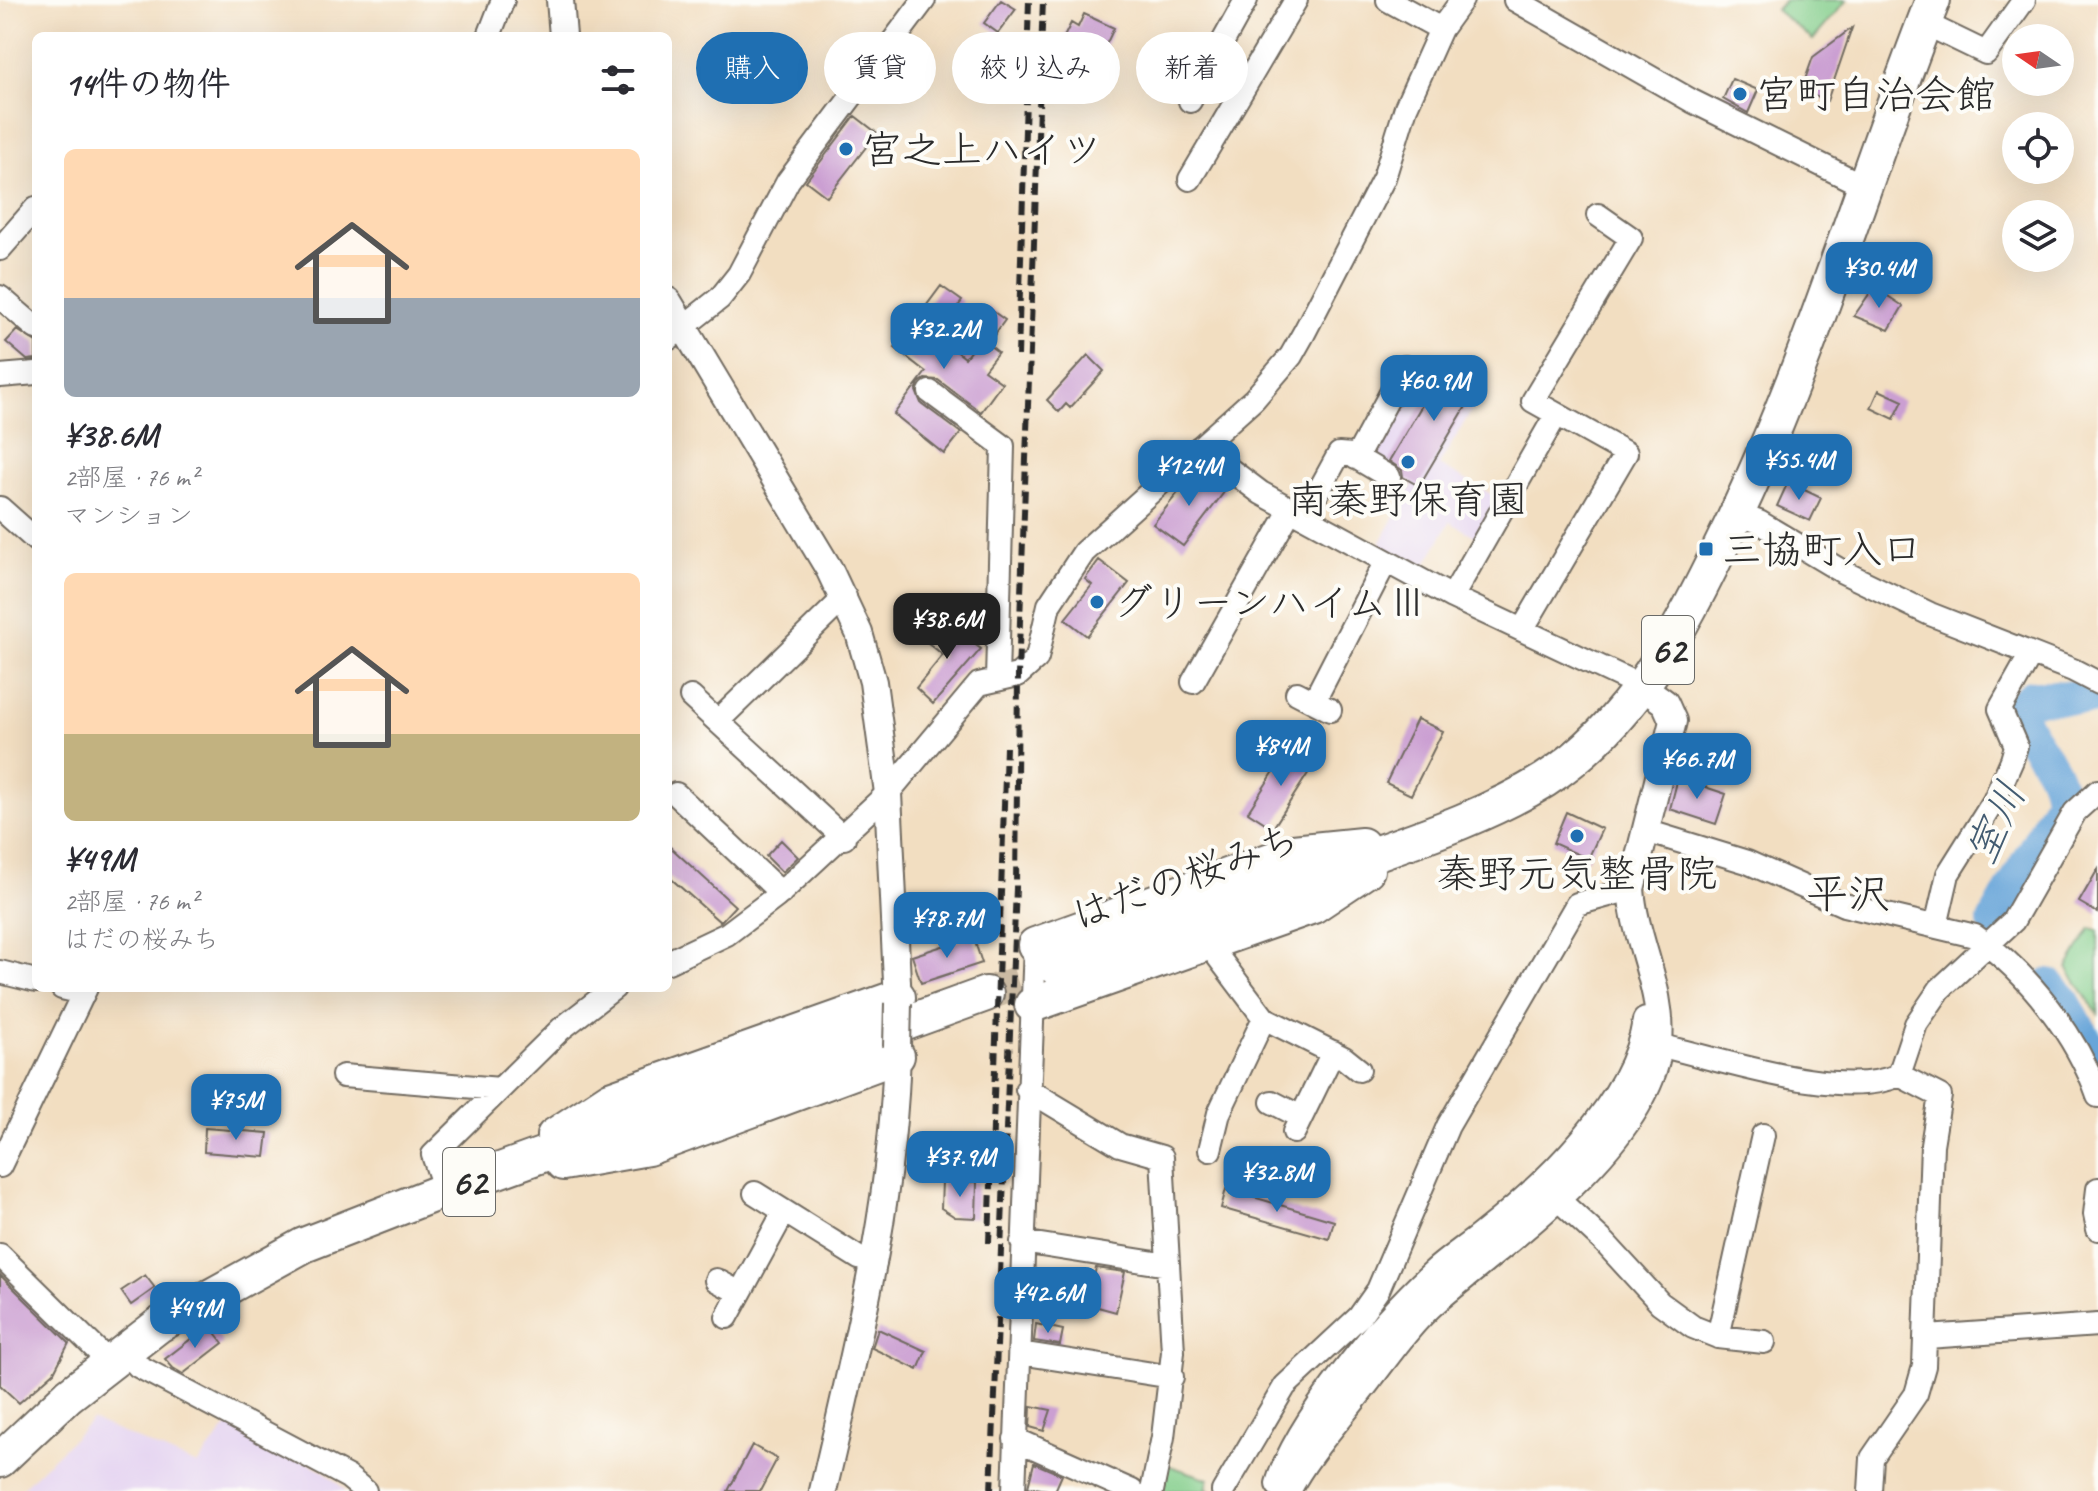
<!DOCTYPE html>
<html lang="ja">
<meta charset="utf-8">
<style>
:root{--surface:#fff;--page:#f2f2f3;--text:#2b2b33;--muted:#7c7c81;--accent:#1f6fb2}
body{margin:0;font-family:Caveat,"Klee One",sans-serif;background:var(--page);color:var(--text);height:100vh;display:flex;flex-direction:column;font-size:30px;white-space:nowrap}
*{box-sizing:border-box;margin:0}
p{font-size:26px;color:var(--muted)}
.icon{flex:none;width:44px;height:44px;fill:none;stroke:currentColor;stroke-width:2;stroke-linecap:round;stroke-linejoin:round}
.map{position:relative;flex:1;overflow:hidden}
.details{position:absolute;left:32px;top:32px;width:640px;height:960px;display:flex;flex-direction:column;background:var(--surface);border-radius:12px;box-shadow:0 8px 32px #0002}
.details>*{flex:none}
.banner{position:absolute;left:696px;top:32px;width:760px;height:72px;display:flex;gap:16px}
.needle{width:52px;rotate:283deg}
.fabs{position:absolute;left:2002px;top:24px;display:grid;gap:16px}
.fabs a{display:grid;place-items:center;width:72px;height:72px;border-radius:50%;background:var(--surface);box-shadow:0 8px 32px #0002;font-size:40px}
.price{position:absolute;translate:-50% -68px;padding:0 18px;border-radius:16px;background:var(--accent);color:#fff;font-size:26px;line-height:52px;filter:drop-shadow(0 2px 4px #0008)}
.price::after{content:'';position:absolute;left:50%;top:48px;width:24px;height:18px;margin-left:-12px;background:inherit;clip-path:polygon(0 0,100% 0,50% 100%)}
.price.active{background:#222;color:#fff}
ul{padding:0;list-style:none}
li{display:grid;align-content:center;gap:16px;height:424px;padding:0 32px}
li span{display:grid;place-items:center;height:248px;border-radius:12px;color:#555}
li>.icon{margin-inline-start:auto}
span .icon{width:144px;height:144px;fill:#fffc;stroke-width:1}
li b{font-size:34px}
h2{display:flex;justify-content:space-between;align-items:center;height:96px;padding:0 32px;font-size:34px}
.pill{padding:0 28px;border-radius:36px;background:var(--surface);box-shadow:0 8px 32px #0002;font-size:28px;line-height:72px}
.pill.active{background:var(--accent);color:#fff}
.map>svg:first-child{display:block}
.built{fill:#e4d3f1}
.green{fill:#82cd8a;stroke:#567c5a;stroke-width:2}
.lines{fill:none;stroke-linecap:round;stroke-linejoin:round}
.river{stroke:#67a5d9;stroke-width:34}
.building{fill:#cb9fd2}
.primary-tunnel{stroke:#cabaa3;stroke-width:34;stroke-dasharray:34 17;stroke-linecap:butt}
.minor-casing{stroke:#716a60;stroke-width:26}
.tertiary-casing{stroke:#716a60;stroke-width:30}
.primary-casing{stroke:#716a60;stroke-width:38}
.minor{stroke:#fff;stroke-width:22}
.tertiary{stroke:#fff;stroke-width:26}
.primary{stroke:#fff;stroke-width:34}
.rail{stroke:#2b2b2b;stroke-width:6;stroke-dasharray:12 6;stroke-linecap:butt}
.tertiary-bridge-casing{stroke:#716a60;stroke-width:30;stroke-linecap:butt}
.tertiary-bridge{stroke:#fff;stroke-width:26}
.poi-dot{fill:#1f6fb2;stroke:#fdfcf7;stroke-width:3}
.labels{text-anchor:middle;stroke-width:8;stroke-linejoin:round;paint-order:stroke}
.shield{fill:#fdfcf7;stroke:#6a6a68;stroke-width:2}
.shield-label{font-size:38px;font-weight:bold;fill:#2b2b2b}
.poi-label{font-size:40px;fill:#2b2b2b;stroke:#fdfcf7;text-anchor:start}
.street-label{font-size:40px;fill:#2b2b2b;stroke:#fdfcf7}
.water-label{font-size:42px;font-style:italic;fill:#435c71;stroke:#fdfcf7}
.neighbourhood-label{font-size:42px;fill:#2b2b2b;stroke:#fdfcf7}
</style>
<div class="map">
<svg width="2098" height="1491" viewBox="0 0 2098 1491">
<rect width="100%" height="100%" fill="#fdfcf7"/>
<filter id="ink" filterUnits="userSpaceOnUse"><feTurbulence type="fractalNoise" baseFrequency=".0125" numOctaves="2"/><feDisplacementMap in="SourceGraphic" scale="16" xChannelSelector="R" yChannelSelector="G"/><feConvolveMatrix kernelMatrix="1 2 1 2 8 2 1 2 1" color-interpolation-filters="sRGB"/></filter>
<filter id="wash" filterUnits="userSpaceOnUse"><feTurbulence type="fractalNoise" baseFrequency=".006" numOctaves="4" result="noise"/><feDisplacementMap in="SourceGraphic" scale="32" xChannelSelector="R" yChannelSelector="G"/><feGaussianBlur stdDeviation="1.8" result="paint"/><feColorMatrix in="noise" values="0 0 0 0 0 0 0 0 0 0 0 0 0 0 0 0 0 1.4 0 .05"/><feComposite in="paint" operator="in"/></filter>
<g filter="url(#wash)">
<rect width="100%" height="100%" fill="#f2dec1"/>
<path class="built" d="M1447 353 1489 381 1439 465 1500 499 1478 538 1450 522 1422 571 1384 552 1381 542 1413 484 1369 458 1365 451 1414 366 1433 377Z
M92 1420 197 1465 230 1423 324 1471 346 1491H19Z"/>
<path class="green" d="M1785 0H1847L1813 40 1776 10Z
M2091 928 2098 930V1014L2067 968Z
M1164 1464 1209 1479 1206 1488 1211 1491H1159Z"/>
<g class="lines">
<path class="river" d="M1994 922 2061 801C2060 762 2024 742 2019 707L2031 697 2098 698
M2049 985 2062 999 2098 1062"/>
</g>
<g id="blocks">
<path class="building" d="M1001 0 1016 9 998 33 984 23Z
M1084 14 1114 28 1086 87 1054 72 1071 40 1064 37 1071 23 1078 27Z
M1852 28 1827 101 1801 91 1813 57Z
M1732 79 1758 90 1748 113 1723 99Z
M855 116 877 133 827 197 806 181Z
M941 286 962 301 937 335 965 358 980 338 998 352 984 370 1002 383 981 412 938 380 925 379 919 383 916 391 921 403 961 433 944 454 894 414 926 372 895 348Z
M1874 287 1903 306 1889 330 1854 316Z
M987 307 1005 320 992 338 974 325Z
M17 330 36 342V359L27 360 6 342Z
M1088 355 1104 371 1070 408 1066 404 1059 412 1047 400Z
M1448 361 1481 381 1419 486 1403 477 1402 470 1389 461Z
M1879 390 1903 401 1894 419 1871 408Z
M1197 469 1225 491 1183 546 1153 524Z
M1788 482 1821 498 1810 521 1777 506Z
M1099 560 1129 583 1087 636 1065 619 1092 585 1085 579Z
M943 621 981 649 933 704 916 688 943 655 927 642Z
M1417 719 1443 731 1411 795 1386 783Z
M1289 748 1314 764 1273 828 1248 812Z
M1678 778 1726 794 1716 824 1670 809Z
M1566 812 1602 829 1588 859 1553 843Z
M781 840 798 857 782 872 766 856Z
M668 845 735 906 720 922 668 876Z
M2098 869V913L2079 902Z
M973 936 982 963 921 983 912 956Z
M205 1128 268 1133 265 1157 204 1152Z
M942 1181 977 1182 976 1218 955 1217 941 1208Z
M1226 1189 1334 1221 1329 1239 1221 1208Z
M1096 1268 1125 1272 1116 1312 1087 1304Z
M0 1275 69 1343 54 1372 19 1403 0 1385Z
M145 1275 155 1288 131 1305 121 1291Z
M1036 1324 1063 1330 1060 1345 1034 1341Z
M209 1325 223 1343 183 1374 173 1368 165 1359Z
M878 1329 926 1351 918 1370 872 1348Z
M1031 1406 1051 1410 1044 1431 1030 1427Z
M752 1445 777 1459 760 1491H728Z
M1034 1463 1062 1475 1055 1491 1028 1487Z"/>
</g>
</g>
<g filter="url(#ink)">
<use href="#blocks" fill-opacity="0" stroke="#716a60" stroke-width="2"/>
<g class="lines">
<path class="primary-tunnel" d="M986 994 1058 969"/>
<defs>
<path id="minor" d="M1388 0 1441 29
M1515 0 1692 101 1866 187
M1924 23 1986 53 2024 0
M489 36 503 0
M1190 101 1246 0
M1190 179 1296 0
M0 249 36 208
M0 297 36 328
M668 339 720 298 739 274 788 181 924 0
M0 376 36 373
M930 392 1003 446 997 680
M1200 447 1261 493 1452 597 1643 687
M1356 458 1405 367
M0 508 36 540
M1737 514 1759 522 1843 572 1930 614 2073 670 2098 683
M1305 516 1339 454 1352 455 1389 477
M1452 597 1556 415
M1522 630 1626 453 1533 401 1631 238 1598 215
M1193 682 1291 509
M1297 693 1330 710
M691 697 844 838
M1314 701 1386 561
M718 721 845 597
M676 794 781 893
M1646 831 1747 862 1844 905 1975 936C2028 972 2077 1036 2098 1096
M1936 926 1948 874 1994 801 2012 760 2016 746 2000 709 2031 654
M1209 945 1264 1018 1344 1058 1359 1070
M668 962 727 934 776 897 888 793 979 684 1018 675 1037 658 1049 605 1084 552 1254 399 1291 356 1304 333 1384 178 1406 107 1441 29 1462 0
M0 972 36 981
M62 988 83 993
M1644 1042C1711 1055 1838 1103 1899 1075L1916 1024 1940 989 2013 921 2075 812 2098 791
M343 1076 500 1089
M1027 1089 1120 1145 1162 1157 1173 1352 1163 1437 1152 1491
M1272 1102 1301 1117
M1294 1132 1333 1052
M1210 1150 1219 1113 1264 1018
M0 1166 86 988
M1547 1189 1605 1243 1660 1303 1693 1327 1718 1337 1764 1342
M2098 1189 2095 1214 2098 1229
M445 1190 433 1155 561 1029 614 988
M755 1193 859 1258 875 1263
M1022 1242 1168 1265
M0 1255 109 1362
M716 1280 740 1293
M727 1317 784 1212
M1718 1337 1763 1135
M1927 1337 2098 1325
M124 1350 138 1366 348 1477 365 1491
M1020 1353 1172 1377
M1015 1439 1132 1491
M1014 1491 1035 945
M1223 1491 1285 1386 1359 1317 1378 1290 1448 1126 1577 904 1631 889
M1870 1491 1872 1458 1916 1394 1924 1366 1932 1145 1940 1096 1899 1075"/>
<path id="tertiary" d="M560 0 563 36
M668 301 829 569 859 633 873 682 888 793 898 1003
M1279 1484C1298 1422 1383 1320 1432 1275 1448 1260 1467 1248 1484 1234 1546 1185 1634 1102 1646 1021
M823 1491C857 1344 894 1199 897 1047
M1287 1491C1305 1456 1334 1424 1358 1393 1383 1362 1406 1326 1436 1300 1505 1240 1650 1142 1659 1043 1664 989 1635 942 1631 889L1673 721 1665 703 1643 687"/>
<path id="primary" d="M1035 945 1293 852 1362 845
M1058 969C1153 935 1248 900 1343 865 1410 841 1484 818 1545 780 1633 723 1680 631 1724 540 1810 366 1862 180 1933 0
M1032 1005 1313 906 1367 870
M554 1136 610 1099 898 997
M563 1163 648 1148 897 1056
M0 1460 69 1395 159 1325 304 1245 445 1190 986 994"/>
</defs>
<use href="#minor" class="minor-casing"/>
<use href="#tertiary" class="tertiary-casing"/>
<use href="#primary" class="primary-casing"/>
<use href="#minor" class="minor"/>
<use href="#tertiary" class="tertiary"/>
<use href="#primary" class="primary"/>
<path class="rail" d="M1018 356 1029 0
M989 1243 1006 747
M991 1491 1016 888 1018 675 1043 0"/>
<defs>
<path id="tertiary-bridge" d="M897 1047 898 1003"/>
</defs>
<use href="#tertiary-bridge" class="tertiary-bridge-casing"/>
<use href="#tertiary-bridge" class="tertiary-bridge"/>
</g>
</g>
<g class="poi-dot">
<circle cx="1740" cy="94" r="8"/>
<circle cx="846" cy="149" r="8"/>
<circle cx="1408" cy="462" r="8"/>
<rect x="1698" y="541" width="16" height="16" rx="4"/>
<circle cx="1097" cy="602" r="8"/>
<circle cx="1577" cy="836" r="8"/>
</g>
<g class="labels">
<g class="shield">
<rect x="1642" y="616" width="52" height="68" rx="6"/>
<rect x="443" y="1148" width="52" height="68" rx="6"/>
</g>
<g class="shield-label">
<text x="1668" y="663">62</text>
<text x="469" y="1195">62</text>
</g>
<g class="poi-label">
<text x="1756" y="108">宮町自治会館</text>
<text x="862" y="163">宮之上ハイツ</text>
<text x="1408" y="513" text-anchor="middle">南秦野保育園</text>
<text x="1722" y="563">三協町入口</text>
<text x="1113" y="616">グリーンハイムⅢ</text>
<text x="1577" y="887" text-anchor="middle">秦野元気整骨院</text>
</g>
<g class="street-label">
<text transform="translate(1185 876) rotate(-20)" y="14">はだの桜みち</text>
</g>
<g class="water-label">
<text transform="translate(1995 822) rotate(-65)" y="15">室川</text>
</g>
<g class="neighbourhood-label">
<text x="1848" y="908">平沢</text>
</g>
</g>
</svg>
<div class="fabs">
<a><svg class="needle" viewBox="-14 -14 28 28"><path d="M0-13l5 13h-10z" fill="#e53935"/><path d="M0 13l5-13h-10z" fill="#7c7c81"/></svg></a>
<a><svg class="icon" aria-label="locate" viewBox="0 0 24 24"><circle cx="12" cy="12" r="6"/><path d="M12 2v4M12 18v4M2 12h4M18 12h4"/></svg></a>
<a><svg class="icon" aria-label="layers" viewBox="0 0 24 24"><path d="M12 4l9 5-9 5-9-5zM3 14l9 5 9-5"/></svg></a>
</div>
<b class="price" style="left:1879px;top:310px">¥30.4M</b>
<b class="price" style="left:944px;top:371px">¥32.2M</b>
<b class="price" style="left:1434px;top:423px">¥60.9M</b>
<b class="price" style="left:1799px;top:502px">¥55.4M</b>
<b class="price" style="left:1189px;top:508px">¥124M</b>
<b class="price active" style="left:947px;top:661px">¥38.6M</b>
<b class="price" style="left:1281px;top:788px">¥84M</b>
<b class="price" style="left:1697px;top:801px">¥66.7M</b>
<b class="price" style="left:947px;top:960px">¥78.7M</b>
<b class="price" style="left:236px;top:1142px">¥75M</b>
<b class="price" style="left:960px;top:1199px">¥37.9M</b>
<b class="price" style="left:1277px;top:1214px">¥32.8M</b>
<b class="price" style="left:1048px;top:1335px">¥42.6M</b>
<b class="price" style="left:195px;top:1350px">¥49M</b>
<div class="banner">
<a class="pill active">購入</a>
<a class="pill">賃貸</a>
<a class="pill">絞り込み</a>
<a class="pill">新着</a>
</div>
<section class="details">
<h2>14件の物件<svg class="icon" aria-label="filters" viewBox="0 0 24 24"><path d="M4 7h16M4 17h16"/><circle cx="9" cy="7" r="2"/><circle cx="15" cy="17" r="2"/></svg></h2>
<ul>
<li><span style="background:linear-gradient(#ffd9b3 60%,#9aa5b1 0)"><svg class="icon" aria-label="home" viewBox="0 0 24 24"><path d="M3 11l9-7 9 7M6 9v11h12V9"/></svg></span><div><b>¥38.6M</b><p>2部屋 · 76 m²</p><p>マンション</p></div></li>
<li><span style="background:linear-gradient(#ffd9b3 65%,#c2b280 0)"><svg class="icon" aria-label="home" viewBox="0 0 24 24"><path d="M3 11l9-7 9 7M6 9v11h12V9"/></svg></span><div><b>¥49M</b><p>2部屋 · 76 m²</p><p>はだの桜みち</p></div></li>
</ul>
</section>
</div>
